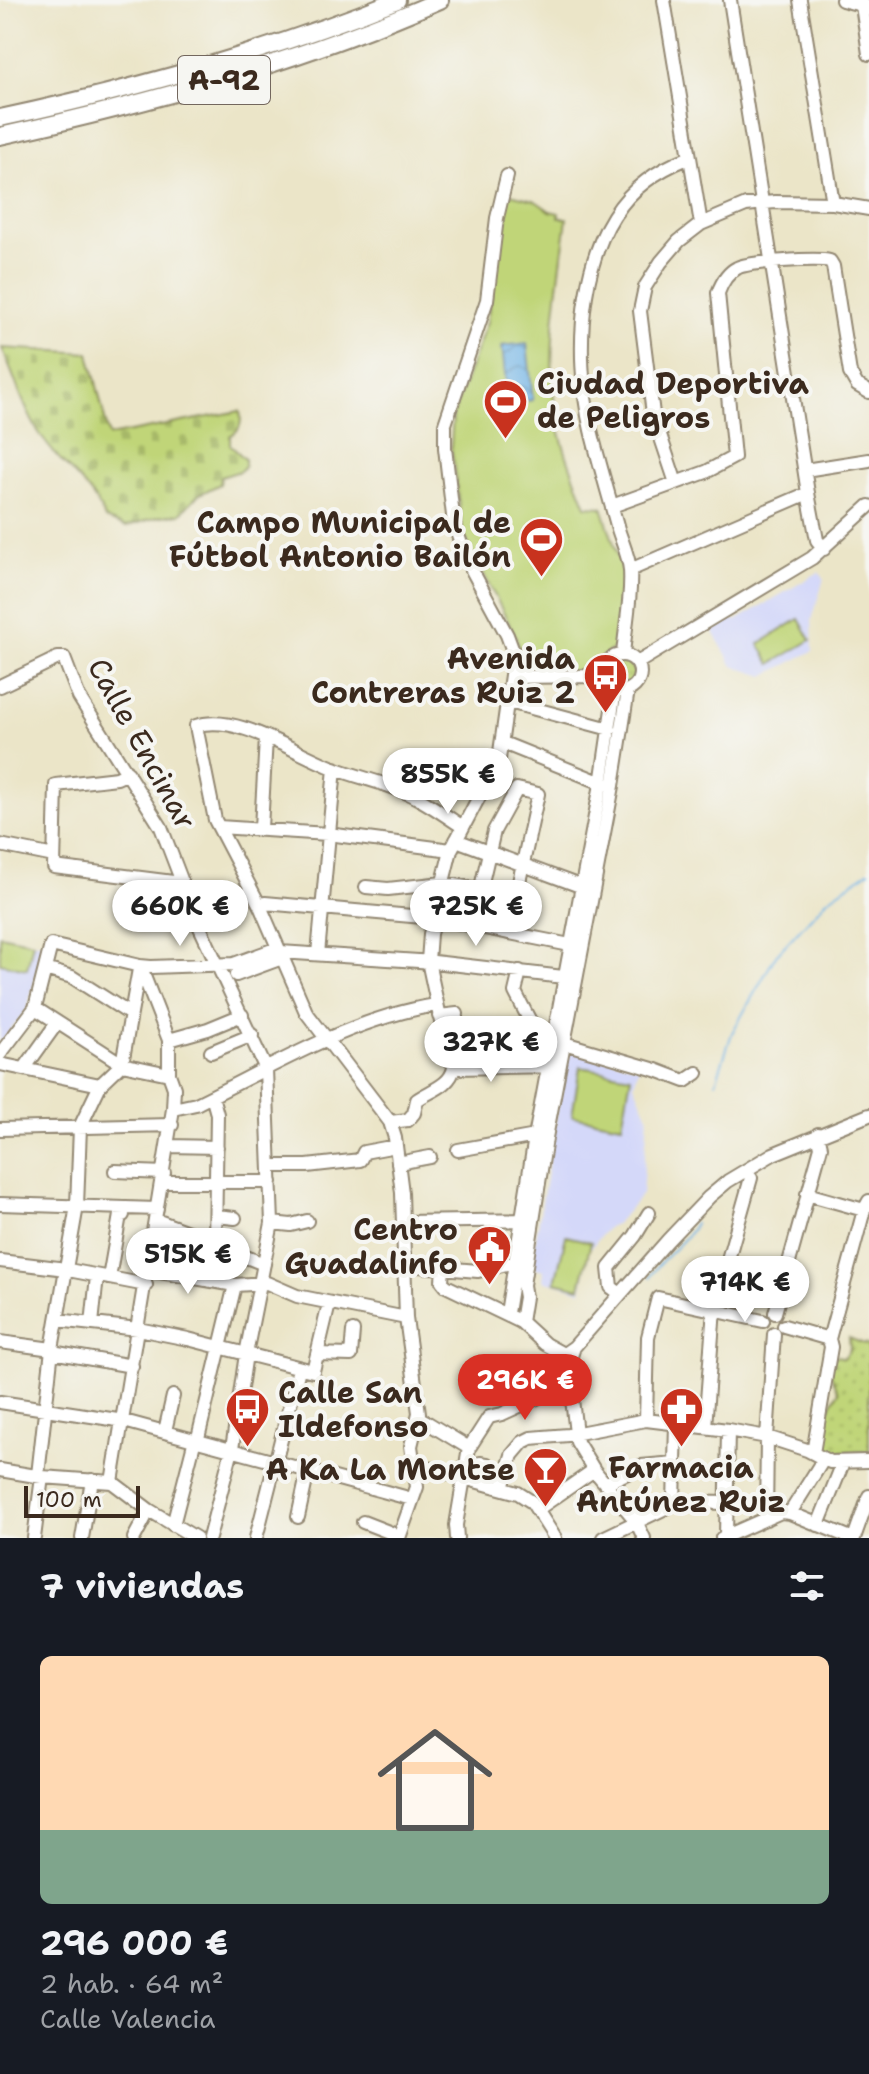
<!DOCTYPE html>
<html lang="es">
<meta charset="utf-8">
<style>
:root{--surface:#171b24;--page:#242831;--text:#f1f3f6;--muted:#9ea1a6;--line:#363941;--accent:#d93025}
body{margin:0;font-family:"Shantell Sans",sans-serif;background:var(--page);color:var(--text);height:100vh;display:flex;flex-direction:column;font-size:30px;white-space:nowrap}
*{box-sizing:border-box;margin:0}
p{font-size:26px;color:var(--muted)}
.icon{flex:none;width:44px;height:44px;fill:none;stroke:currentColor;stroke-width:2;stroke-linecap:round;stroke-linejoin:round}
.map{position:relative;height:1538px;overflow:hidden}
.drawer{display:flex;flex-direction:column;background:var(--surface);flex:1}
.drawer>*{flex:none}
.scale{position:absolute;left:24px;bottom:20px;width:116px;box-sizing:border-box;padding-left:8px;border:4px solid #3b2a1e;border-top:0;font-size:22px;line-height:28px;white-space:nowrap;color:#3b2a1e;-webkit-text-stroke:6px #f6f6f2;paint-order:stroke}
.price{position:absolute;translate:-50% -68px;padding:0 18px;border-radius:28px;background:#fff;color:#222;font-size:26px;line-height:52px;filter:drop-shadow(0 2px 4px #0008)}
.price::after{content:'';position:absolute;left:50%;top:48px;width:24px;height:18px;margin-left:-12px;background:inherit;clip-path:polygon(0 0,100% 0,50% 100%)}
.price.current{background:var(--accent);color:#fff}
ul{padding:0;list-style:none}
li{display:grid;align-content:center;gap:16px;height:424px;padding:0 40px}
li+li{border-top:2px solid var(--line)}
li span{display:grid;place-items:center;height:248px;border-radius:12px;color:#555}
li>.icon{margin-inline-start:auto}
span .icon{width:144px;height:144px;fill:#fffc;stroke-width:1}
li b{font-size:34px}
h2{display:flex;justify-content:space-between;align-items:center;height:96px;padding:0 40px;font-size:34px}
.map>svg:first-child{display:block}
.built{fill:#d4d8f9}
.green{fill:url(#green-dots);stroke:#7e804b;stroke-width:2}
.cemetery{fill:url(#cemetery-stones);stroke:#7e804b;stroke-width:2}
.pitch{fill:#c0d578;stroke:#7e804b;stroke-width:2}
.water{fill:url(#water-waves);stroke:#566f82;stroke-width:2}
.lines{fill:none;stroke-linecap:round;stroke-linejoin:round}
.stream{stroke:#71b4e6;stroke-width:2}
.minor-casing{stroke:#938873;stroke-width:16}
.highway-casing{stroke:#938873;stroke-width:20}
.minor{stroke:#fff;stroke-width:12}
.highway{stroke:#fff;stroke-width:16}
.labels{text-anchor:middle;stroke-width:8;stroke-linejoin:round;paint-order:stroke}
.shield{fill:#f6f6f2;stroke:#73675e;stroke-width:2}
.shield-label{font-size:28px;font-weight:bold;fill:#3b2a1e}
.poi-label{font-size:30px;font-weight:bold;fill:#3b2a1e;stroke:#f6f6f2;text-anchor:end}
.street-label{font-size:30px;fill:#3b2a1e;stroke:#f6f6f2}
</style>
<div class="map">
<svg width="869" height="1538" viewBox="0 0 869 1538">
<defs>
<pattern id="green-dots" width="8" height="8" patternUnits="userSpaceOnUse" patternTransform="scale(2)"><rect width="8" height="8" fill="#c0d578"/><path d="M2 2h.1M6 6h.1" fill="none" stroke="#a6b767" stroke-width="1.8" stroke-linecap="round"/></pattern>
<pattern id="cemetery-stones" width="16" height="16" patternUnits="userSpaceOnUse" patternTransform="scale(2)"><rect width="16" height="16" fill="#c0d578"/><path d="M2 7V4a2 2 0 0 1 4 0v3zM10 15v-3a2 2 0 0 1 4 0v3z" fill="#a6b767"/></pattern>
<pattern id="water-waves" width="16" height="10" patternUnits="userSpaceOnUse" patternTransform="scale(2)"><rect width="16" height="10" fill="#71b4e6"/><path d="M0 5q4-4 8 0t8 0" fill="none" stroke="#5e93ba"/></pattern>
</defs>
<rect width="100%" height="100%" fill="#f6f6f2"/>
<filter id="ink" filterUnits="userSpaceOnUse"><feTurbulence type="fractalNoise" baseFrequency=".0125" numOctaves="2"/><feDisplacementMap in="SourceGraphic" scale="16" xChannelSelector="R" yChannelSelector="G"/><feConvolveMatrix kernelMatrix="1 2 1 2 8 2 1 2 1" color-interpolation-filters="sRGB"/></filter>
<filter id="wash" filterUnits="userSpaceOnUse"><feTurbulence type="fractalNoise" baseFrequency=".006" numOctaves="4" result="noise"/><feDisplacementMap in="SourceGraphic" scale="32" xChannelSelector="R" yChannelSelector="G"/><feGaussianBlur stdDeviation="1.8" result="paint"/><feColorMatrix in="noise" values="0 0 0 0 0 0 0 0 0 0 0 0 0 0 0 0 0 1.4 0 .05"/><feComposite in="paint" operator="in"/></filter>
<g filter="url(#wash)">
<rect width="100%" height="100%" fill="#ebe5c8"/>
<path class="built" d="M819 572 824 578 812 620 813 651 764 676 733 666 712 630 728 620 734 619 736 621Z
M0 934 45 944 27 1009 0 1043Z
M568 1048 639 1067 634 1084 648 1116 642 1194 617 1223 608 1227 590 1249 581 1291 543 1280 544 1270 531 1267Z"/>
<path class="green" d="M610 673a12 12 0 1 1 24 0a12 12 0 1 1-24 0Z
M849 1338 869 1346V1451L827 1452 821 1450C824 1428 825 1409 839 1392L830 1373 834 1355 844 1358 850 1349Z"/>
<path class="cemetery" d="M2 348 89 353 109 436 240 411C242 423 241 430 230 436V445L245 459V466L240 471 221 477 220 484 198 495 180 514 161 516 126 527 105 519C95 489 62 466 44 440 25 414 15 378 2 348Z"/>
<path class="pitch" d="M506 193 534 200 550 211 559 213V218H567C559 285 544 357 558 424 564 452 575 479 586 506L602 507 623 572 617 647 602 656 596 672 525 673 522 670 516 637 463 534 451 446 453 415 487 322Z
M799 619 811 640 771 664 759 644Z
M0 935 33 942 27 969 0 963Z
M580 1067 631 1076 622 1125 572 1116Z
M566 1236 591 1242 580 1288 555 1282Z"/>
<path class="water" d="M527 343 533 400 508 403 502 346Z"/>
<g class="lines">
<path class="stream" d="M716 1082 732 1033 776 955 828 899 869 871
M650 1277C662 1255 685 1245 695 1223"/>
</g>
</g>
<g filter="url(#ink)">
<g class="lines">
<defs>
<path id="minor" d="M664 0 701 224
M730 0 808 493 817 540 824 549
M800 0 833 203
M842 0 869 7
M862 5 869 54
M805 470 869 460
M676 483 653 414 640 311 645 287 661 262 679 241 701 224 746 205 775 202 833 203 869 209
M612 506 706 472 734 457 718 293C722 282 727 273 737 268 747 262 817 258 830 261L833 266 850 373 857 385 869 392
M630 570 808 493
M623 655C625 628 632 597 630 570 629 557 622 542 618 529 609 496 599 463 591 430 573 354 577 232 646 181 659 171 673 164 688 158
M604 673a18 18 0 1 1 36 0a18 18 0 1 1-36 0Z
M637 663 812 558 869 506
M512 677 604 676
M0 686 58 658H64L79 697 161 827 197 921 266 1069 272 1223 246 1354 232 1449 209 1538
M509 702 610 729
M503 743 607 785
M128 773 117 778 56 785 54 867 181 883
M219 827 328 834 451 850
M261 828 266 738
M456 840 588 889
M0 845 54 856
M366 887 388 889 443 883 477 889
M481 887 494 831 517 789 538 794 508 933
M483 890 515 897
M437 905 457 910
M260 906 265 903 434 918 570 945
M473 927 480 893
M280 952 434 962 572 978
M318 954 335 768
M45 969 72 977 130 1014
M520 971 515 992 533 1027 526 1065
M236 975 282 958
M35 1008 122 1064 169 1074
M439 1016 457 1014
M446 1038H465
M169 1040 208 1029 242 1015
M564 1043 656 1070 685 1081 697 1073
M211 1052 252 1035
M0 1054 35 1008 51 945 140 966 151 967 234 964 278 948
M0 1064 100 1085
M122 1064 139 969
M454 1068 448 1041 444 1036 428 961 430 934 451 850 499 759 514 654 507 635 467 561 454 524 445 448V424L487 300 497 218 507 176
M454 1068 556 1066
M24 1069 57 1023
M212 1096 217 1114 215 1242
M173 1109 196 1104C274 1066 349 1019 436 1005
M390 1122 408 1120 414 1113 417 1100C431 1090 450 1086 454 1068
M0 1129 172 1125
M169 1146 217 1147
M458 1150 530 1137 542 1138
M398 1163 430 1157
M271 1166H307L360 1160 364 1152 396 1146
M115 1171 164 1173
M162 1182H271
M807 1194 864 1210
M0 1204 157 1209
M216 1216 235 1218
M156 1220 215 1242 218 1246 264 1264
M404 1222 529 1220
M272 1223 291 1225 307 1221
M0 1261 58 1268 146 1285
M406 1265 478 1271 515 1262
M443 1268 442 1281 446 1286 521 1322 545 1344 565 1355 569 1359
M149 1270 235 1285 267 1283 297 1296 406 1318
M109 1278 120 1215H123
M619 1293 611 1287 609 1268 635 1236 649 1213
M507 1313 535 1137 601 784 615 689
M775 1313 821 1147 818 1134
M57 1320 138 1329 188 1339 313 1371 329 1304
M521 1322 525 1297 523 1285 546 1138 613 786 628 690
M92 1324 97 1276
M784 1326 829 1339
M0 1342 52 1349
M574 1347 568 1365 577 1442 594 1470 636 1521 644 1538
M52 1352 132 1366
M317 1354 351 1355 353 1331
M564 1354 574 1347 668 1240 709 1197 728 1181 773 1154 869 1115
M0 1402 124 1421 412 1499
M418 1417 469 1448
M646 1420 648 1337 658 1298 763 1321
M705 1427 714 1309 751 1178
M165 1431 173 1396
M813 1453 831 1347 829 1339 864 1210 869 1201
M414 1464 518 1493 532 1502 555 1538
M468 1467 480 1463 487 1464 492 1474 490 1485
M0 1470 42 1477 112 1482 149 1510 196 1538
M38 1475 52 1349 77 1206 80 1127 100 1085 122 1064
M112 1482 173 1109 174 1088 169 1074V1040L140 966
M607 1483 641 1466 675 1463
M502 1488 512 1455 523 1442 531 1438 568 1435 646 1420 728 1430 767 1437 807 1450 830 1462 869 1461
M674 1504 676 1423
M538 1509 594 1470
M790 1513 823 1460
M298 1517 308 1471
M766 1519 767 1437 774 1334
M363 1522 399 1536
M173 1525 194 1443 198 1438 235 1285
M818 1525 843 1463
M726 1536 728 1430
M34 1538 42 1477
M82 1538 92 1480
M134 1538 149 1510
M256 1538 299 1369
M399 1538 417 1487 411 1446 419 1413 406 1318 402 1193 395 1138 390 1122 306 1012 260 906 215 820 196 726C236 712 296 754 334 768 357 777 382 782 405 792 425 800 444 815 463 827
M457 1538 456 1525 469 1448 489 1417 502 1414 537 1398 557 1366
M603 1538 678 1502 727 1503
M722 1538 781 1512 790 1513 851 1538
M854 1538 869 1496"/>
<path id="highway" d="M0 118C136 89 268 52 397 0
M0 136C151 103 298 62 440 0"/>
</defs>
<use href="#minor" class="minor-casing"/>
<use href="#highway" class="highway-casing"/>
<use href="#minor" class="minor"/>
<use href="#highway" class="highway"/>
</g>
</g>
<defs>
<symbol id="stadium-pin" viewBox="-11 -11 22 30"><path d="M0 17L-7.5 6A9.5 9.5 0 1 1 7.5 6Z" fill="#c8321e" stroke="#f6f6f2"/><path d="M0-5a6.5 5 0 1 0 0 10a6.5 5 0 1 0 0-10ZM-3.5-1.8h7v3.6h-7Z" fill="#fff"/></symbol>
<symbol id="bus-pin" viewBox="-11 -11 22 30"><path d="M0 17L-7.5 6A9.5 9.5 0 1 1 7.5 6Z" fill="#c8321e" stroke="#f6f6f2"/><path d="M-5-6H5V4H4V6H2V4H-2V6H-4V4H-5ZM-3.5-4V0h7V-4ZM-3.5 1.2v1.5H-2V1.2ZM2 1.2v1.5H3.5V1.2Z" fill="#fff"/></symbol>
<symbol id="civic-pin" viewBox="-11 -11 22 30"><path d="M0 17L-7.5 6A9.5 9.5 0 1 1 7.5 6Z" fill="#c8321e" stroke="#f6f6f2"/><path d="M-.6-6.5H3V-4.5H.6V-3L4-1V1h2V6H-6V1h2V-1L-.6-3ZM-1.2 2.5V6h2.4V2.5Z" fill="#fff"/></symbol>
<symbol id="pharmacy-pin" viewBox="-11 -11 22 30"><path d="M0 17L-7.5 6A9.5 9.5 0 1 1 7.5 6Z" fill="#c8321e" stroke="#f6f6f2"/><path d="M-2-6h4v4h4v4h-4v4h-4v-4h-4v-4h4Z" fill="#fff"/></symbol>
<symbol id="bar-pin" viewBox="-11 -11 22 30"><path d="M0 17L-7.5 6A9.5 9.5 0 1 1 7.5 6Z" fill="#c8321e" stroke="#f6f6f2"/><path d="M-6-5H6L.8 .8V4.5H3.5V6h-7V4.5H-.8V.8Z" fill="#fff"/></symbol>
</defs>
<g fill-rule="evenodd">
<use href="#stadium-pin" x="480" y="376" width="51" height="69"/>
<use href="#stadium-pin" x="516" y="514" width="51" height="69"/>
<use href="#bus-pin" x="580" y="650" width="51" height="69"/>
<use href="#civic-pin" x="464" y="1222" width="51" height="69"/>
<use href="#bus-pin" x="222" y="1384" width="51" height="69"/>
<use href="#pharmacy-pin" x="656" y="1384" width="51" height="69"/>
<use href="#bar-pin" x="520" y="1444" width="51" height="69"/>
</g>
<g class="labels">
<rect class="shield" x="178" y="56" width="92" height="48" rx="6"/>
<g class="shield-label">
<text x="224" y="90">A-92</text>
</g>
<g class="poi-label">
<text x="537" y="394" text-anchor="start">Ciudad Deportiva<tspan x="537" dy="34">de Peligros</tspan></text>
<text x="511" y="533">Campo Municipal de<tspan x="511" dy="34">Fútbol Antonio Bailón</tspan></text>
<text x="575" y="669">Avenida<tspan x="575" dy="34">Contreras Ruiz 2</tspan></text>
<text x="458" y="1240">Centro<tspan x="458" dy="34">Guadalinfo</tspan></text>
<text x="278" y="1403" text-anchor="start">Calle San<tspan x="278" dy="34">Ildefonso</tspan></text>
<text x="681" y="1478" text-anchor="middle">Farmacia<tspan x="681" dy="34">Antúnez Ruiz</tspan></text>
<text x="515" y="1480">A Ka La Montse</text>
</g>
<g class="street-label">
<text transform="translate(142 744) rotate(61)" y="10">Calle Encinar</text>
</g>
</g>
</svg>
<div class="scale">100 m</div>
<b class="price" style="left:448px;top:816px">855K €</b>
<b class="price" style="left:180px;top:948px">660K €</b>
<b class="price" style="left:476px;top:948px">725K €</b>
<b class="price" style="left:491px;top:1084px">327K €</b>
<b class="price" style="left:188px;top:1296px">515K €</b>
<b class="price" style="left:745px;top:1324px">714K €</b>
<b class="price current" style="left:525px;top:1422px">296K €</b>
</div>
<section class="drawer">
<h2>7 viviendas<svg class="icon" aria-label="filters" viewBox="0 0 24 24"><path d="M4 7h16M4 17h16"/><circle cx="9" cy="7" r="2"/><circle cx="15" cy="17" r="2"/></svg></h2>
<ul>
<li><span style="background:linear-gradient(#ffd9b3 70%,#7fa58c 0)"><svg class="icon" aria-label="home" viewBox="0 0 24 24"><path d="M3 11l9-7 9 7M6 9v11h12V9"/></svg></span><div><b>296 000 €</b><p>2 hab. · 64 m²</p><p>Calle Valencia</p></div></li>
</ul>
</section>
